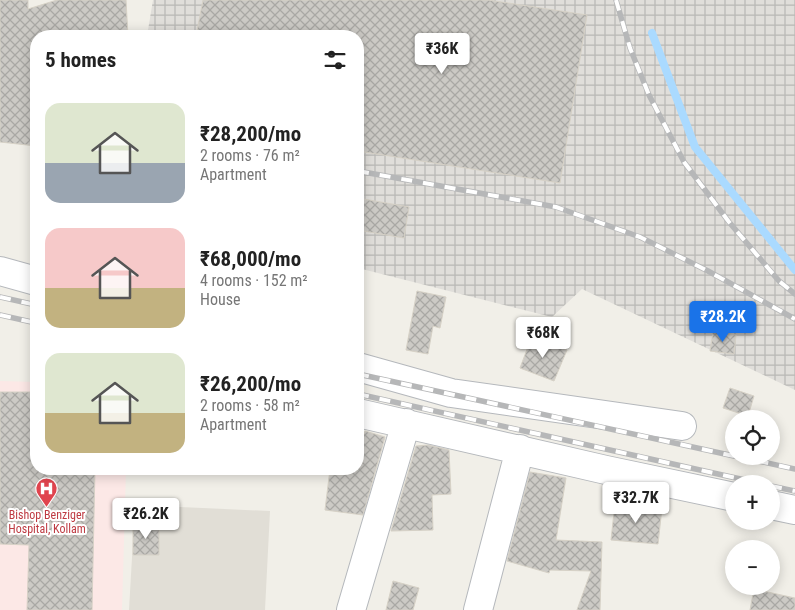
<!DOCTYPE html>
<meta charset="utf-8">
<style>
:root{--surface:#fff;--page:#f6f6f6;--text:#222;--muted:#767676;--accent:#1a73e8}
body{margin:0;font-family:"Roboto Condensed",sans-serif;background:var(--page);color:var(--text);height:100vh;display:flex;flex-direction:column;font-size:19px;white-space:nowrap}
*{box-sizing:border-box;margin:0}
p{font-size:16px;color:var(--muted)}
.icon{flex:none;width:28px;height:28px;fill:none;stroke:currentColor;stroke-width:2;stroke-linecap:round;stroke-linejoin:round}
.map{position:relative;flex:1;overflow:hidden}
.panel{position:absolute;left:30px;top:30px;width:334px;height:445px;display:flex;flex-direction:column;background:var(--surface);border-radius:20px;box-shadow:0 2px 12px #0003}
.panel>*{flex:none}
.controls{position:absolute;left:725px;top:410px;display:grid;gap:10px}
.controls a{display:grid;place-items:center;width:55px;height:55px;border-radius:50%;background:var(--surface);box-shadow:0 2px 12px #0003;font-size:25px}
.price{position:absolute;translate:-50% -42px;padding:0 11px;border-radius:5px;background:#fff;color:#222;font-size:16px;line-height:32px;filter:drop-shadow(0 1px 2px #0008)}
.price::after{content:'';position:absolute;left:50%;top:30px;width:15px;height:11px;margin-left:-8px;background:inherit;clip-path:polygon(0 0,100% 0,50% 100%)}
.price.on{background:var(--accent);color:#fff}
ul{padding:0;list-style:none}
li{display:flex;align-items:center;gap:15px;height:125px;padding:0 15px}
li span{display:grid;place-items:center;flex:none;width:140px;height:100px;border-radius:15px;color:#555}
li>.icon{margin-inline-start:auto}
span .icon{width:60px;height:60px;fill:#fffc;stroke-width:1}
li b{font-size:21px}
h2{display:flex;justify-content:space-between;align-items:center;height:60px;padding:0 15px;font-size:21px}
.map>svg:first-child{display:block}
.industrial{fill:url(#industrial-grid)}
.education{fill:#e1ded6}
.medical{fill:#fce8e6}
.lines{fill:none;stroke-linecap:round;stroke-linejoin:round}
.stream{stroke:#aadaff;stroke-width:8}
.building{fill:url(#building-cross-hatch);stroke:#d6d1c6}
.street-casing{stroke:#b5b8bc;stroke-width:30}
.street{stroke:#fff;stroke-width:28}
.rail-casing{stroke:#b6b7b8;stroke-width:5.5}
.rail{stroke:#fff;stroke-width:4;stroke-dasharray:11;stroke-linecap:butt}
.labels{text-anchor:middle;stroke-width:4;stroke-linejoin:round;paint-order:stroke}
.health-label{font-size:12px;fill:#be3a42;stroke:#fff}
</style>
<div class="map">
<svg width="795" height="610" viewBox="0 0 795 610">
<defs>
<pattern id="industrial-grid" width="8" height="8" patternUnits="userSpaceOnUse" patternTransform="scale(1.25)"><rect width="8" height="8" fill="#e0deda"/><path d="M0 4h8M4 0v8" fill="none" stroke="#b9b8b5"/></pattern>
<pattern id="building-cross-hatch" width="8" height="8" patternUnits="userSpaceOnUse" patternTransform="scale(1.25)"><rect width="8" height="8" fill="#cccac5"/><path d="M0 0l8 8M0 8l8-8" fill="none" stroke="#a9a8a4"/></pattern>
</defs>
<rect width="100%" height="100%" fill="#f1efe8"/>
<path class="industrial" d="M153 0H795V390L582 289 552 317 358 268V36H147Z"/>
<path class="education" d="M135 505 270 511 265 610H129Z"/>
<path class="medical" d="M0 381 36 382V469H126L122 610H0Z"/>
<g class="lines">
<path class="stream" d="M652 33 695 147 795 270"/>
</g>
<path class="building" d="M0 0H28V9L57 0H126L128 36H36V146L0 142Z
M203 0H488L587 15 560 183 358 151V36H196Z
M358 198 409 207 404 238 358 230Z
M417 291 446 297 440 328 433 326 428 354 406 350Z
M713 332 736 335 734 354 710 351Z
M532 336 567 350 554 381 520 368Z
M730 388 754 396 748 416 723 408Z
M0 392H36V469H95L92 610H27L29 545 0 544Z
M365 431 385 437 363 515 325 510 330 469H358V451Z
M428 445 449 450 451 494 432 495 433 530 391 531 416 446Z
M530 472 566 478 556 540 602 542 600 610H577L591 571 550 570 549 573 507 561Z
M615 503 662 508 658 544 611 540Z
M133 524 159 525V555H133Z
M393 581 419 588 413 610H386Z
M754 589 795 598V610H750Z"/>
<g class="lines">
<defs>
<path id="street" d="M0 271 36 281
M358 367 451 393 682 426
M358 413 606 470 734 497
M771 505 795 510
M351 610 406 423
M478 610 520 449"/>
</defs>
<use href="#street" class="street-casing"/>
<use href="#street" class="street"/>
<defs>
<path id="rail" d="M616 0 630 48 649 95 684 162 729 222 779 281 795 294
M358 171 556 207 640 237 708 271 795 319
M0 297 36 305
M0 315 36 323
M358 374 734 456
M358 394 763 484
M736 456 795 469
M771 486 795 491"/>
</defs>
<use href="#rail" class="rail-casing"/>
<use href="#rail" class="rail"/>
</g>
<defs>
<symbol id="hospital-pin" viewBox="-11 -11 22 30"><path d="M0 17L-7.5 6A9.5 9.5 0 1 1 7.5 6Z" fill="#e0444e" stroke="#fff"/><path d="M-5-5h3v3.5h4V-5h3V5h-3V1.5h-4V5h-3Z" fill="#fff"/></symbol>
</defs>
<g fill-rule="evenodd">
<use href="#hospital-pin" x="34" y="476" width="25" height="34"/>
</g>
<g class="labels">
<g class="health-label">
<text x="47" y="519">Bishop Benziger<tspan x="47" dy="14">Hospital, Kollam</tspan></text>
</g>
</g>
</svg>
<div class="controls">
<a><svg class="icon" aria-label="locate" viewBox="0 0 24 24"><circle cx="12" cy="12" r="6"/><path d="M12 2v4M12 18v4M2 12h4M18 12h4"/></svg></a>
<a>+</a>
<a>−</a>
</div>
<b class="price" style="left:442px;top:75px">₹36K</b>
<b class="price on" style="left:723px;top:343px">₹28.2K</b>
<b class="price" style="left:543px;top:359px">₹68K</b>
<b class="price" style="left:636px;top:524px">₹32.7K</b>
<b class="price" style="left:146px;top:540px">₹26.2K</b>
<section class="panel">
<h2>5 homes<svg class="icon" aria-label="filters" viewBox="0 0 24 24"><path d="M4 7h16M4 17h16"/><circle cx="9" cy="7" r="2"/><circle cx="15" cy="17" r="2"/></svg></h2>
<ul>
<li><span style="background:linear-gradient(#dfe7d0 60%,#9aa5b1 0)"><svg class="icon" aria-label="home" viewBox="0 0 24 24"><path d="M3 11l9-7 9 7M6 9v11h12V9"/></svg></span><div><b>₹28,200/mo</b><p>2 rooms · 76 m²</p><p>Apartment</p></div></li>
<li><span style="background:linear-gradient(#f6c9c9 60%,#c2b280 0)"><svg class="icon" aria-label="home" viewBox="0 0 24 24"><path d="M3 11l9-7 9 7M6 9v11h12V9"/></svg></span><div><b>₹68,000/mo</b><p>4 rooms · 152 m²</p><p>House</p></div></li>
<li><span style="background:linear-gradient(#dfe7d0 60%,#c2b280 0)"><svg class="icon" aria-label="home" viewBox="0 0 24 24"><path d="M3 11l9-7 9 7M6 9v11h12V9"/></svg></span><div><b>₹26,200/mo</b><p>2 rooms · 58 m²</p><p>Apartment</p></div></li>
</ul>
</section>
</div>
